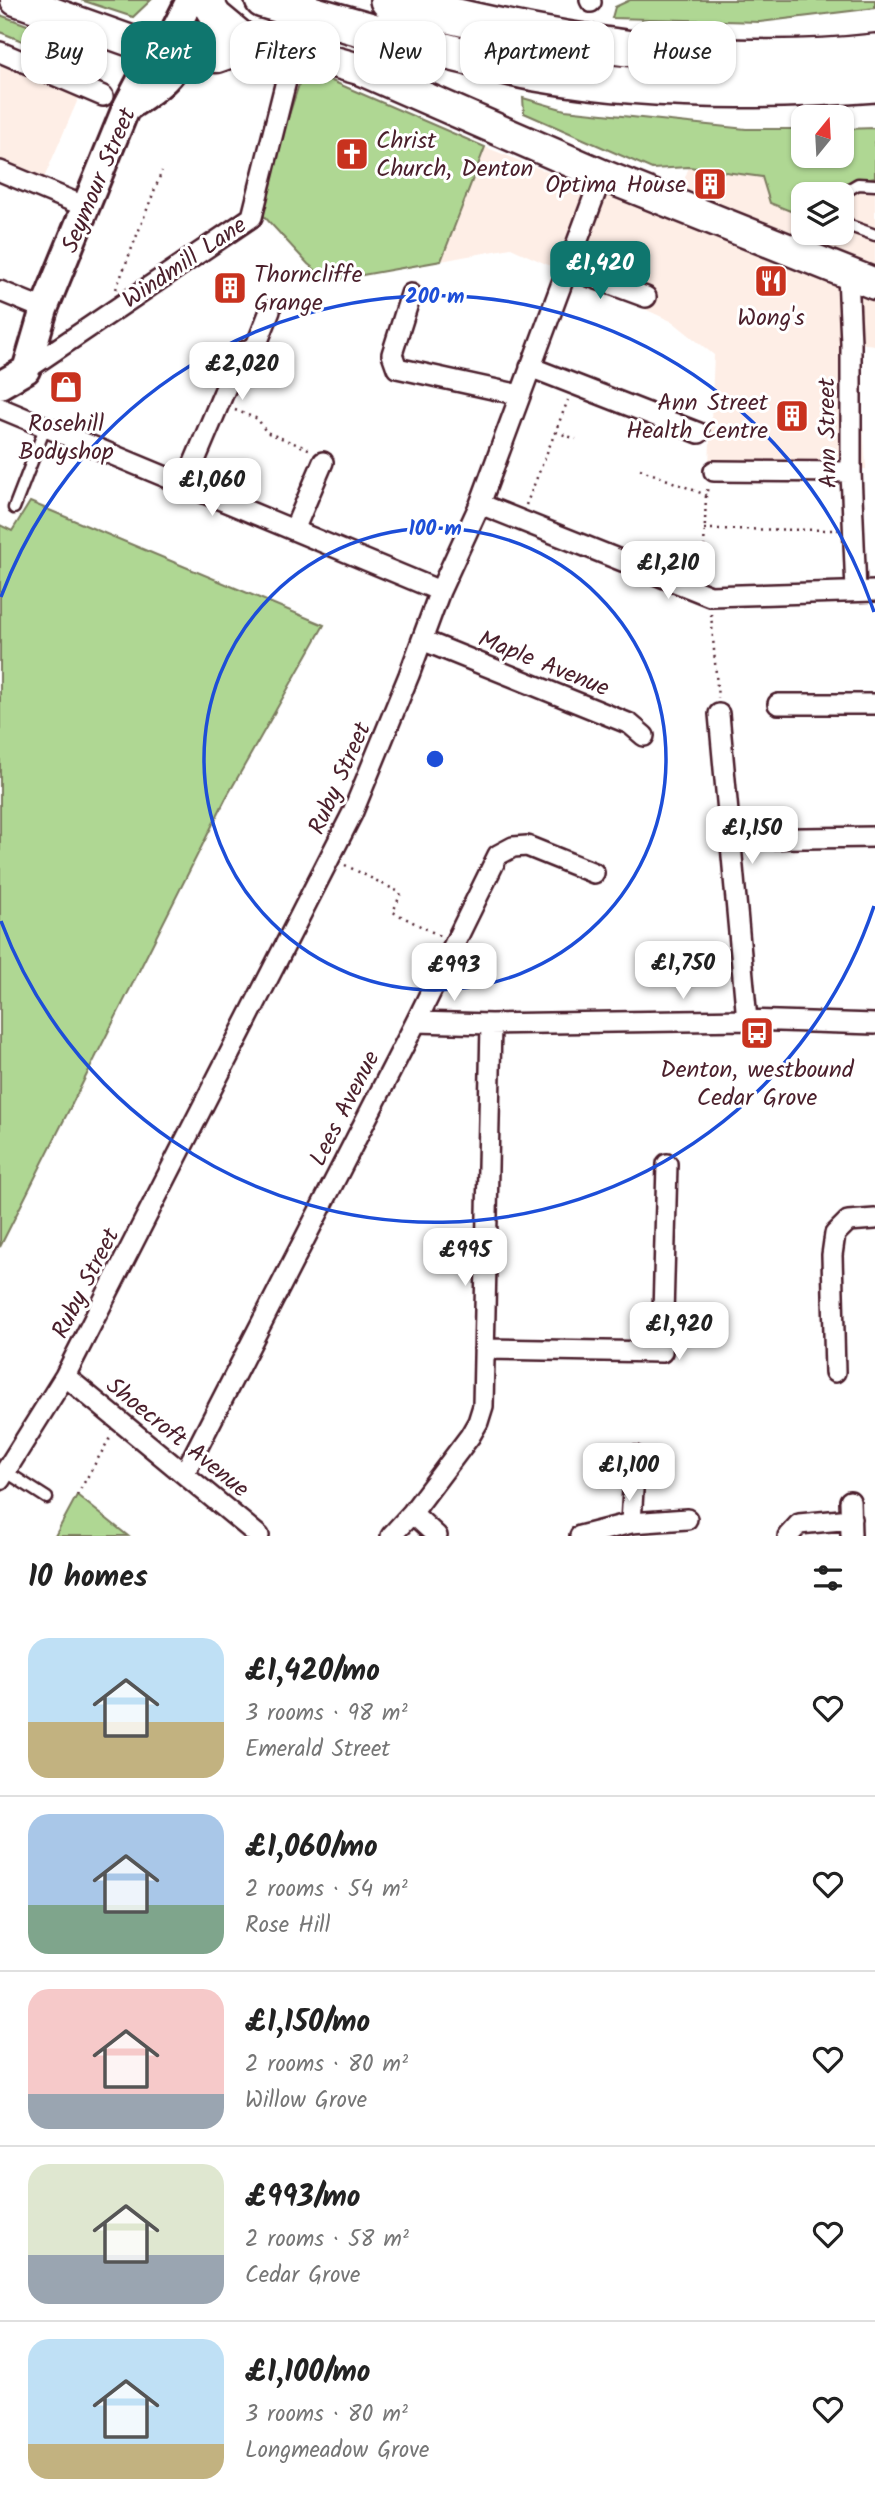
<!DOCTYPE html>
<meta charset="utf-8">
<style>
:root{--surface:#fff;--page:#f2f2f2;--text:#222;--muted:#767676;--line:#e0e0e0;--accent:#0f766e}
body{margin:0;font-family:Kalam,sans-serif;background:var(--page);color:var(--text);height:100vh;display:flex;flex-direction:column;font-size:26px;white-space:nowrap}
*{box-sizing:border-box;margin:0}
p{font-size:23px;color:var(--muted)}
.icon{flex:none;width:38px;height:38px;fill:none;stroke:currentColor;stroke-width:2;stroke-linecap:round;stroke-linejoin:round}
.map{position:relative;height:1536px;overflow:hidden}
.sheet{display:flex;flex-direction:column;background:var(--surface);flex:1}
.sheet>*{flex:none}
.hud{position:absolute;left:21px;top:21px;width:833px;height:63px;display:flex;gap:14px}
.needle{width:46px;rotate:18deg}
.tools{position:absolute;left:791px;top:105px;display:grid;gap:14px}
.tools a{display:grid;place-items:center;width:63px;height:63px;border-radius:14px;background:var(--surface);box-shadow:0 2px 5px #0004;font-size:35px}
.price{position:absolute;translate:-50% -60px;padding:0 16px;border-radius:14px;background:#fff;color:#222;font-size:23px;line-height:46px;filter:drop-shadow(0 2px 4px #0008)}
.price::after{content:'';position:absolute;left:50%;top:42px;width:21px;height:16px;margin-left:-10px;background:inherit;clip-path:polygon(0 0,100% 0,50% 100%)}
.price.on{background:var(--accent);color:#fff}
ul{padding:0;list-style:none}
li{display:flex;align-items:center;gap:21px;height:175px;padding:0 28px}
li+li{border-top:2px solid var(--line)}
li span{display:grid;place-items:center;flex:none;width:196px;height:140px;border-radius:21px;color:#555}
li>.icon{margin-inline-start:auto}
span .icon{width:84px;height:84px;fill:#fffc;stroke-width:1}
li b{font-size:30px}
h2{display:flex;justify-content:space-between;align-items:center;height:84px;padding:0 28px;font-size:30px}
.tag{padding:0 24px;border-radius:21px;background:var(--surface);box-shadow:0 2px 5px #0004;font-size:24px;line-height:63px}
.tag.on{background:var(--accent);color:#fff}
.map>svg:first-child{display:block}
.built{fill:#feeee6}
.green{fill:#afd793;stroke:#7c7b5f;stroke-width:2}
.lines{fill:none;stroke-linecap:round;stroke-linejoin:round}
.lane-casing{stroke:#4a1f2b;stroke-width:15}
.street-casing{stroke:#4a1f2b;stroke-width:24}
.secondary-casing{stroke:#4a1f2b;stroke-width:32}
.primary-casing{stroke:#4a1f2b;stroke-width:35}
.highway-casing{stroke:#4a1f2b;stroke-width:40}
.path{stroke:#4a1f2b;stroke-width:2.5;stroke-dasharray:2 5;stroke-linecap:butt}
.lane{stroke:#fff;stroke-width:10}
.street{stroke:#fff;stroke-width:19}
.secondary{stroke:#fff;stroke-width:26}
.primary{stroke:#fff;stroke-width:30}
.highway{stroke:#fff;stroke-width:35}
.ring{fill:none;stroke:#1d4ed8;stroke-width:3.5}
.labels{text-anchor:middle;stroke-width:6;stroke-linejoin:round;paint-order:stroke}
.poi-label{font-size:24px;fill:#4a1f2b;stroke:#fff}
.street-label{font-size:24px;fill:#4a1f2b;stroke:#fff}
.centre{fill:#1d4ed8;stroke:#fff;stroke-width:3.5}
.ring-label{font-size:21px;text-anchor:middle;font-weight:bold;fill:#1d4ed8;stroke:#fff;stroke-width:6;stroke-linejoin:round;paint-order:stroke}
</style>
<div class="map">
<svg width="875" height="1536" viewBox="0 0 875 1536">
<rect width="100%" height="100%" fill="#fff"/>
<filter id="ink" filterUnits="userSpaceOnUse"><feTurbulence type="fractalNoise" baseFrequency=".0143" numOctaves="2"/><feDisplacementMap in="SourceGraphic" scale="14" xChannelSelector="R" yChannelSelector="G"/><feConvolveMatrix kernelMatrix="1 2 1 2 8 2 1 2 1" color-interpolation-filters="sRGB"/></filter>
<g filter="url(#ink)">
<path class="built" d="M0 56 82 90 44 178 0 160Z
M485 147 730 244 875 295V345L858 343 866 469 709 464 714 355 673 322 511 248 441 261Z
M689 167 762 177 771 203 803 216V233H842V194H821V189L875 177V267L681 188Z"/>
<path class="green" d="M81 0H151L133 17Z
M630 0H875V8L760 22 612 18 615 7Z
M0 15 98 51 87 62 76 63 0 32Z
M304 69 485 147 441 261 329 281 308 264 261 213 277 152Z
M523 98 565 110 746 129H803V156H842V129L875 128V177L821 188V194H803V216L770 203 762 177 689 167 652 169 524 113Z
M30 502 324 625 226 798 0 1247V525L12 531Z
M77 1495 128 1536H55Z"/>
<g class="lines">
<defs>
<path id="lane" d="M841 194 858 184 875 185
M842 217 850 226 875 235
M14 508 45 428
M5 1471 47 1498"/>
<path id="street" d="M590 0 591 2
M0 52 103 96
M0 171 86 207
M567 268 646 297
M848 275 851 343V472L856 591
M0 291 44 309
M411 294 392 354 397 368 520 395
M530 367 699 433
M26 370 252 217 286 81
M0 408 440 591
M714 471 851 472
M185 484 240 354 256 346 270 311
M480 504 710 596 875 591
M294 530 323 462
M422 640 630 724 644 736
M778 704H875
M719 714 747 1020
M729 839 875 837
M416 1022 491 1024 747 1020 875 1024
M484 1349 662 1352 667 1164
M835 1372 832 1255 835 1234 848 1221 875 1219
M65 1376 259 1536
M184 1474 416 1022 498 855 513 847 527 846 594 873
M0 1480 65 1376 352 814 409 675 440 591 480 504 602 175
M850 1501 851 1535
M412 1513 437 1536
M631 1523 635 1456
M391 1536 412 1513 470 1436 478 1422 483 1406 491 1024
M580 1536 631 1523 687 1519
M788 1536 799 1524 851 1519"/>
<path id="secondary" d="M131 105C146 95 177 76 179 56 180 50 176 40 173 34L240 37
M0 385 26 370 44 309 126 108 146 70 173 34 190 0"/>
<path id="primary" d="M16 0 159 51 217 57 251 45 271 47 292 50 359 69 602 175 875 284
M206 0 216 16 251 45"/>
<path id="highway" d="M263 0C333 20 403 41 473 58 494 63 515 70 536 73 648 93 761 93 875 84
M388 0C546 41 711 71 875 52"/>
</defs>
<use href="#lane" class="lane-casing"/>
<use href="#street" class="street-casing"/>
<use href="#secondary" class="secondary-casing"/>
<use href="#primary" class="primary-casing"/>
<use href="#highway" class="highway-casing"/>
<path class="path" d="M116 289 162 171
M235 410 258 419 266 432 311 450
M556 432 576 439
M640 469 706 495
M526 505 568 400
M704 529 838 530
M703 575 706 495 708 487
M711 614 718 698
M345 865 401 893 393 912 440 936
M77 1495 111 1436"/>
<use href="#lane" class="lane"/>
<use href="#street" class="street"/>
<use href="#secondary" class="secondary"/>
<use href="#primary" class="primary"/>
<use href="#highway" class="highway"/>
</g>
</g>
<g class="ring">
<circle cx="435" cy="759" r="231"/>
<path d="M874 906A463 463 0 0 1 1 921M1 597A463 463 0 0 1 874 612"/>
</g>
<defs>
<symbol id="church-square" viewBox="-11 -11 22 22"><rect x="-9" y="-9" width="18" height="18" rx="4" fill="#c8321e" stroke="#fff"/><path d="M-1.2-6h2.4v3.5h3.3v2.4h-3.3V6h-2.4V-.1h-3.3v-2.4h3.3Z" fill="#fff"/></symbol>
<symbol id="building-square" viewBox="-11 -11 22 22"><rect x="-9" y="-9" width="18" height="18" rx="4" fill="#c8321e" stroke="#fff"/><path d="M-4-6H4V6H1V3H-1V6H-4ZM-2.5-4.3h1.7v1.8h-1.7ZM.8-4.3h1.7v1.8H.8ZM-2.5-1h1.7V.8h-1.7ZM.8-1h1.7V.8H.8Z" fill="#fff"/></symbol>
<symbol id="restaurant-square" viewBox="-11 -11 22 22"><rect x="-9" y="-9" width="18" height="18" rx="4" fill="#c8321e" stroke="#fff"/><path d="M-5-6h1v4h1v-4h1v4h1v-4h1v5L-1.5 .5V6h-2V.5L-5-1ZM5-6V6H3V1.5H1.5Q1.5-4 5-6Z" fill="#fff"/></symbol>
<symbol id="shop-square" viewBox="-11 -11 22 22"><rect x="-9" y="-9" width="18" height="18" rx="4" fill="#c8321e" stroke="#fff"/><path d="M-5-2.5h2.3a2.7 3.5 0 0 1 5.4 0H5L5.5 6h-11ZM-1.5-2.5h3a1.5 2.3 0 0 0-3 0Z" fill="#fff"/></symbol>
<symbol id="bus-square" viewBox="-11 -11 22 22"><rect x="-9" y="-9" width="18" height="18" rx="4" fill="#c8321e" stroke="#fff"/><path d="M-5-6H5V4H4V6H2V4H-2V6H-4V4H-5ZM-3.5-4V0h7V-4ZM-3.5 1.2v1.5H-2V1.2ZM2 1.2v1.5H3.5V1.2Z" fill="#fff"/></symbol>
</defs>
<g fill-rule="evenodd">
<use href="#church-square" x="333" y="135" width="38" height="38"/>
<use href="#building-square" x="691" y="165" width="38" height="38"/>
<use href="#restaurant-square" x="752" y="262" width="38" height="38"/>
<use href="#building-square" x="211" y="269" width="38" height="38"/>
<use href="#shop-square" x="47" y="368" width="38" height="38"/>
<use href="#building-square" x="773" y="397" width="38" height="38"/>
<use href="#bus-square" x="738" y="1014" width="38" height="38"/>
</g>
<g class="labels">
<g class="poi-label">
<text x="376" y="148" text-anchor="start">Christ<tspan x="376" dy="28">Church, Denton</tspan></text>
<text x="686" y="192" text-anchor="end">Optima House</text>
<text x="254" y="282" text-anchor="start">Thorncliffe<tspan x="254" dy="28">Grange</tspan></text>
<text x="771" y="325">Wong's</text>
<text x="768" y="410" text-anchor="end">Ann Street<tspan x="768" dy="28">Health Centre</tspan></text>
<text x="66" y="431">Rosehill<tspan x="66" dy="28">Bodyshop</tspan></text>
<text x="757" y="1077">Denton, westbound<tspan x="757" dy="28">Cedar Grove</tspan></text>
</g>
<g class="street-label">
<text transform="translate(98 180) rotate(-67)" y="8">Seymour Street</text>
<text transform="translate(184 262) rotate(-34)" y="8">Windmill Lane</text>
<text transform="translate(827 433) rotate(-91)" y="8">Ann Street</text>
<text transform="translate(544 663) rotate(22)" y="8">Maple Avenue</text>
<text transform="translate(339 778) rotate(-66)" y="8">Ruby Street</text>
<text transform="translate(344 1108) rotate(-63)" y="8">Lees Avenue</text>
<text transform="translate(85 1283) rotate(-63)" y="8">Ruby Street</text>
<text transform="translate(178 1437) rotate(39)" y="8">Shoecroft Avenue</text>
</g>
</g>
<circle cx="435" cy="759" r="10" class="centre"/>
<g class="ring-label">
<text x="435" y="303">200 m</text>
<text x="435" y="535">100 m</text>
</g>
</svg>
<div class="tools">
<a><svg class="needle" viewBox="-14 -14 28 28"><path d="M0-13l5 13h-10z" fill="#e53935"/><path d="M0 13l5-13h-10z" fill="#767676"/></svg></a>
<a><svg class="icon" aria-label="layers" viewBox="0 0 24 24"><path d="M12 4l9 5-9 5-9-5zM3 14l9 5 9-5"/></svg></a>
</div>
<b class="price on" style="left:600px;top:301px">£1,420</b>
<b class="price" style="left:242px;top:402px">£2,020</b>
<b class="price" style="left:212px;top:518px">£1,060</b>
<b class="price" style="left:668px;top:601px">£1,210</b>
<b class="price" style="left:752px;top:866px">£1,150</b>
<b class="price" style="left:683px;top:1001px">£1,750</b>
<b class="price" style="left:454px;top:1003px">£993</b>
<b class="price" style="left:465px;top:1288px">£995</b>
<b class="price" style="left:679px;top:1362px">£1,920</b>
<b class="price" style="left:629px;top:1503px">£1,100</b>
<div class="hud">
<a class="tag">Buy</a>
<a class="tag on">Rent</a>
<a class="tag">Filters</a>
<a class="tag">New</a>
<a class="tag">Apartment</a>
<a class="tag">House</a>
</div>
</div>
<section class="sheet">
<h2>10 homes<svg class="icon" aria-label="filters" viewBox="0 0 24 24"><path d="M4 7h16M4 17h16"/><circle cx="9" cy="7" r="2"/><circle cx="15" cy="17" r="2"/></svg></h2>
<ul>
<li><span style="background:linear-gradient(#bfe0f5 60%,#c2b280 0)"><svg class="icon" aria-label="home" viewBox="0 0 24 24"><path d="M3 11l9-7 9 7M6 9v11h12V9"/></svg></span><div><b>£1,420/mo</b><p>3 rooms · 98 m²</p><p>Emerald Street</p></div><svg class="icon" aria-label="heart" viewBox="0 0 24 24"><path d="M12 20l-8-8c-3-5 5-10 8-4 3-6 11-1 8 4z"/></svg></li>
<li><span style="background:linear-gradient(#a9c7e8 65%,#7fa58c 0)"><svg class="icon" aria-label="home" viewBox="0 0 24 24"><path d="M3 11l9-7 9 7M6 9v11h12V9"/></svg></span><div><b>£1,060/mo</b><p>2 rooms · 54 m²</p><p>Rose Hill</p></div><svg class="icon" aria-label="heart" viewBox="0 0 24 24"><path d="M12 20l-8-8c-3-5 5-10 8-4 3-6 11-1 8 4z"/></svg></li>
<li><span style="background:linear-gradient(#f6c9c9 75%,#9aa5b1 0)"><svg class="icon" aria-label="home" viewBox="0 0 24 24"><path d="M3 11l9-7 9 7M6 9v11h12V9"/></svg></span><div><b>£1,150/mo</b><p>2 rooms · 80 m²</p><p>Willow Grove</p></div><svg class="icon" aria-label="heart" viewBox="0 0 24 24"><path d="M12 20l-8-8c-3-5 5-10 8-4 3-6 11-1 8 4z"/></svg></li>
<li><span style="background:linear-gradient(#dfe7d0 65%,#9aa5b1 0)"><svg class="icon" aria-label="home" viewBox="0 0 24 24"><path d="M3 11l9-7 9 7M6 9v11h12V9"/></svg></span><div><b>£993/mo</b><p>2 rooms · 58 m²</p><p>Cedar Grove</p></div><svg class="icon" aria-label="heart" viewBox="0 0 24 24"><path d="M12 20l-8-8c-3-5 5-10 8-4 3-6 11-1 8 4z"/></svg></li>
<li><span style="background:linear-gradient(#bfe0f5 75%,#c2b280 0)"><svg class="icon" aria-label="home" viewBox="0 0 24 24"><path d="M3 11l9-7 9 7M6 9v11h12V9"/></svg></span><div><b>£1,100/mo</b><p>3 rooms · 80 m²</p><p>Longmeadow Grove</p></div><svg class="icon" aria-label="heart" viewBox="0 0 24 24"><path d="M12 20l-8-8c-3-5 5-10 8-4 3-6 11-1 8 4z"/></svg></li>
</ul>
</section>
